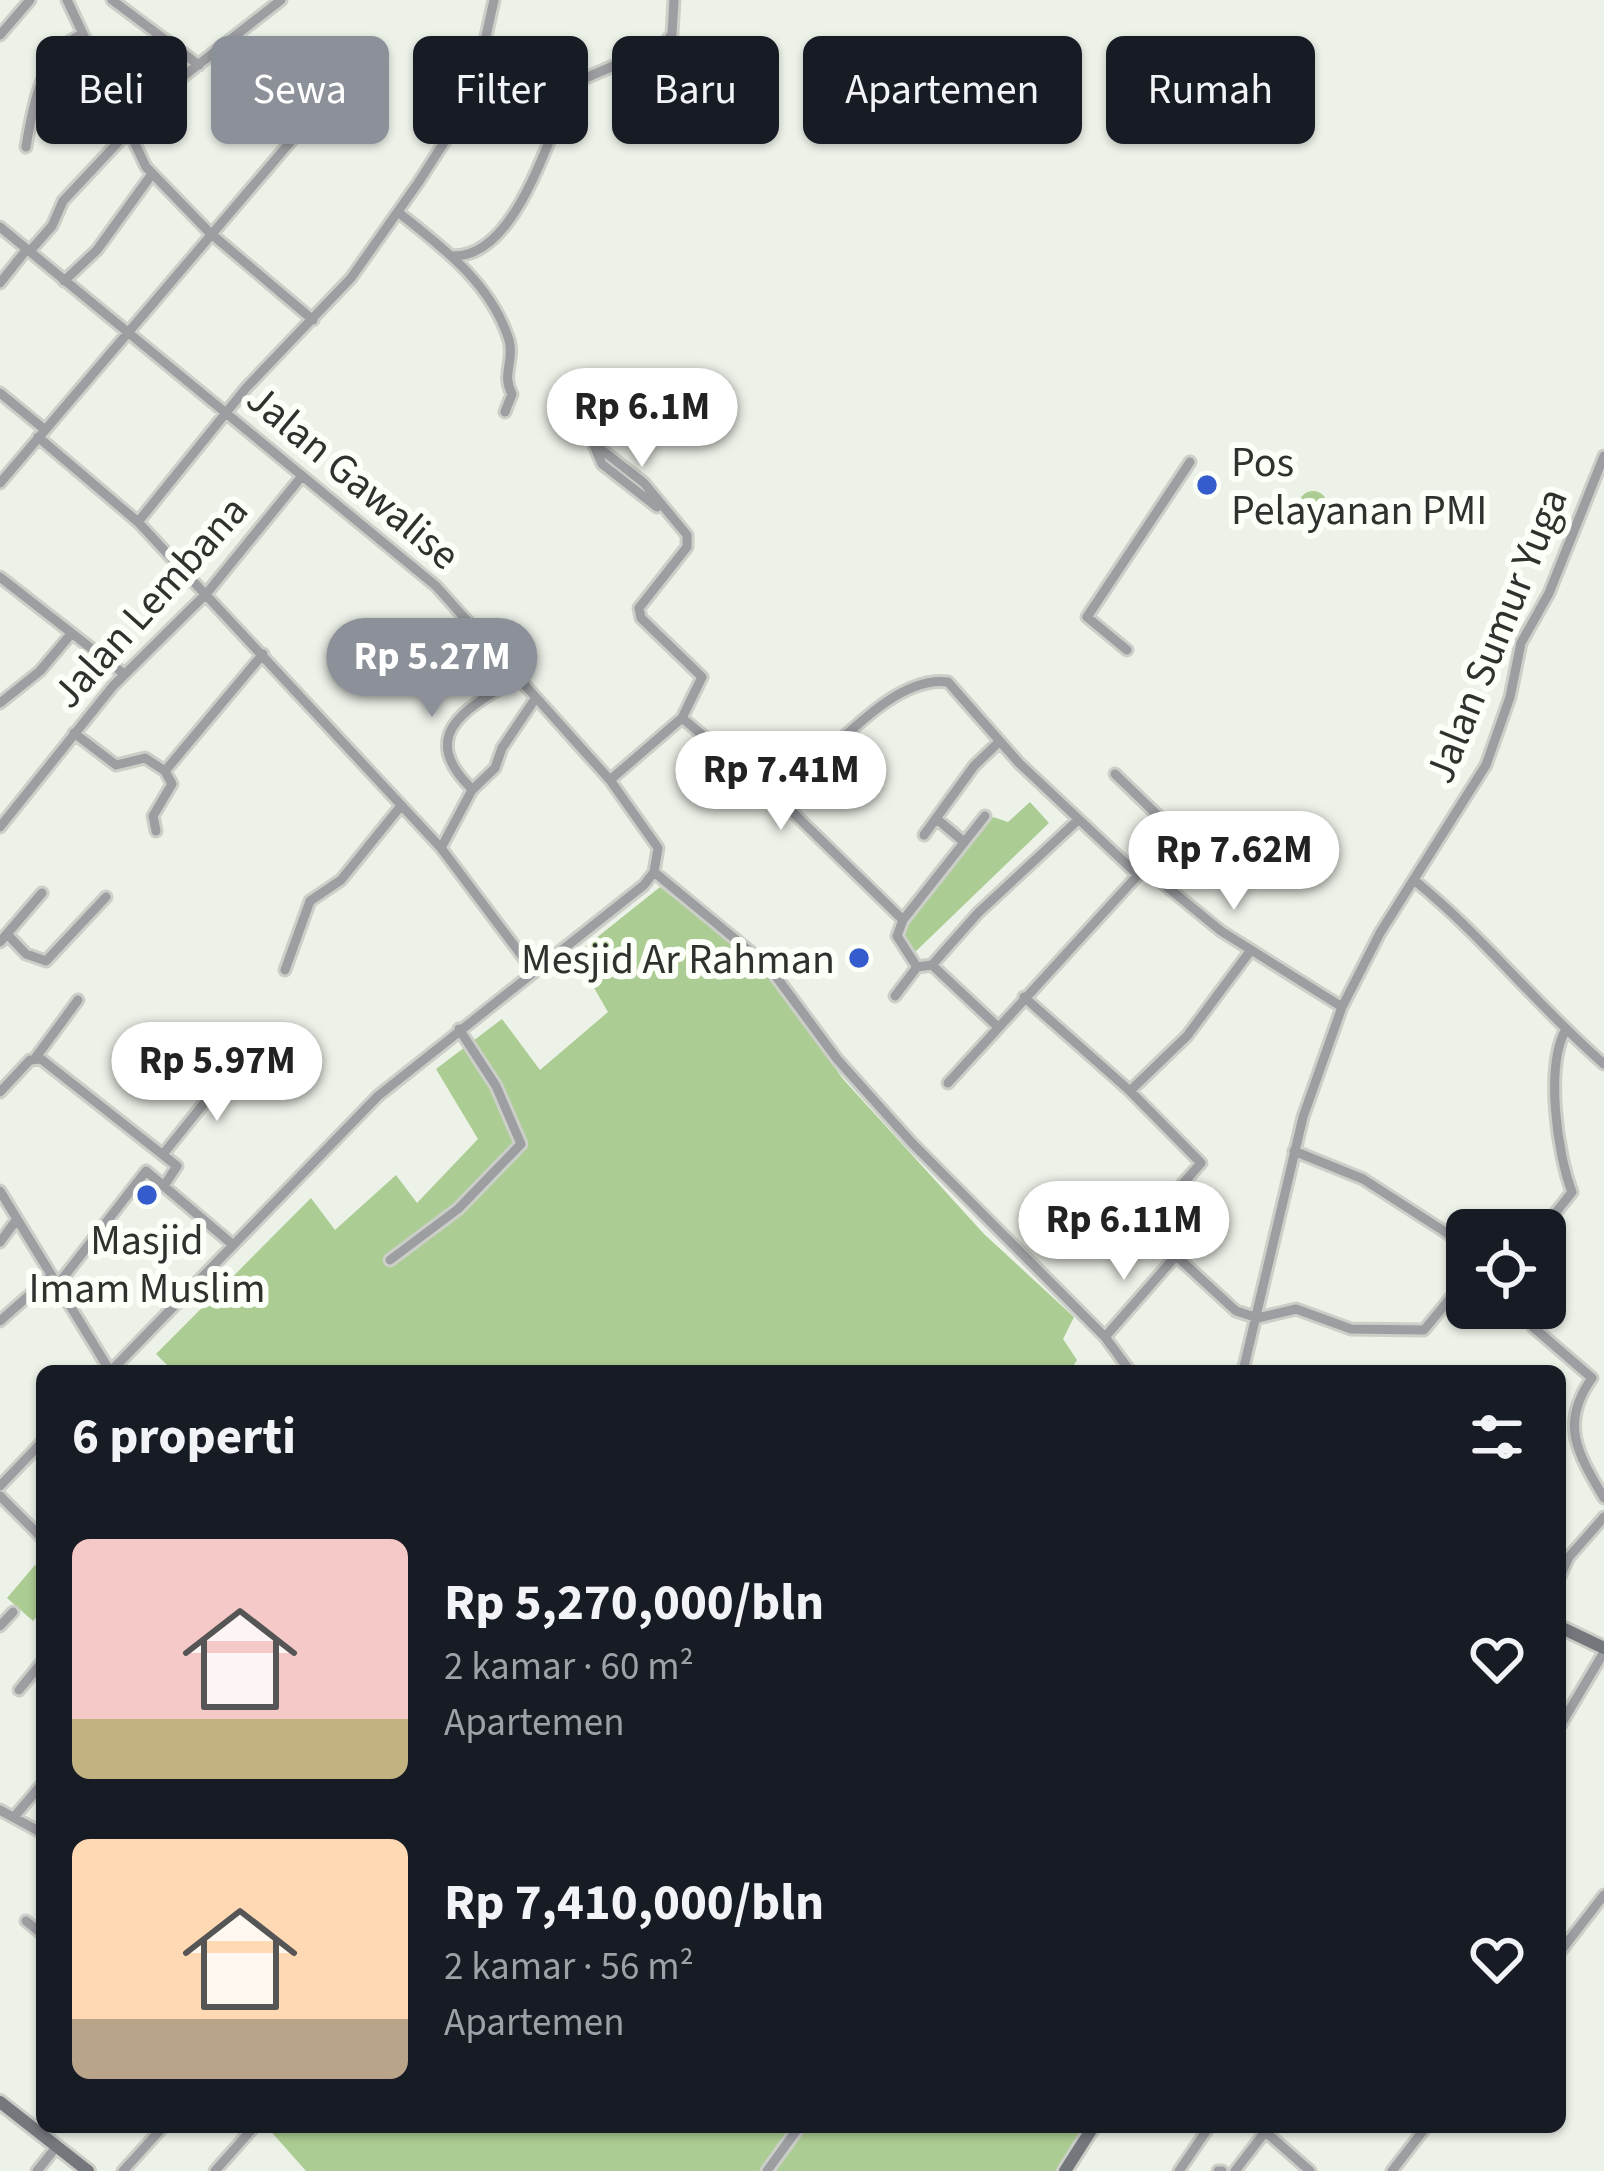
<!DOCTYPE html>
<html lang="id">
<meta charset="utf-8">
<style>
:root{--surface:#171b24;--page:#20242c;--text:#f1f3f6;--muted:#9ea1a6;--accent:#8c9099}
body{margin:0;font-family:"Source Sans 3",sans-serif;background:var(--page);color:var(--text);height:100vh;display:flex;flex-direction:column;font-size:45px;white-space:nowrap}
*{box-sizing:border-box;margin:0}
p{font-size:39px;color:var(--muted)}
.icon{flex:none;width:66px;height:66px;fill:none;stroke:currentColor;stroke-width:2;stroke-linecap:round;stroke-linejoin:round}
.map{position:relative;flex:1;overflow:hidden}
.panel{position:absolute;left:36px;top:1365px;width:1530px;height:768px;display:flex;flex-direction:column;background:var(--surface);border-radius:18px;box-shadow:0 3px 9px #0004}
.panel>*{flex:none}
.hud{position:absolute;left:36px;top:36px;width:1533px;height:108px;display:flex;gap:24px}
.controls{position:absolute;left:1446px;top:1209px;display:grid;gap:24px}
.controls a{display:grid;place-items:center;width:120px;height:120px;border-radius:18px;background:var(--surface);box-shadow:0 3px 9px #0004;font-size:60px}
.price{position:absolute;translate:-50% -102px;padding:0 27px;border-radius:42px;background:#fff;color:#222;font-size:39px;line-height:78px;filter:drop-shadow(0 3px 6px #0008)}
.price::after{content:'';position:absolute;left:50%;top:72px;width:36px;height:27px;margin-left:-18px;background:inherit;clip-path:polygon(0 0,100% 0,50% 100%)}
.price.selected{background:var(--accent);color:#fff}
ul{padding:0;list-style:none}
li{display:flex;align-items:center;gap:36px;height:300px;padding:0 36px}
li span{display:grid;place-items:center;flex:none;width:336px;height:240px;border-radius:18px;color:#555}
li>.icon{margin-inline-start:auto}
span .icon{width:144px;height:144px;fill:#fffc;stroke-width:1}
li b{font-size:51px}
h2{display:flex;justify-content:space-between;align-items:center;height:144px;padding:0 36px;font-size:51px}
.chip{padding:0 42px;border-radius:18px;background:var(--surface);box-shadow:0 3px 9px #0004;font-size:42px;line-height:108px}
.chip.selected{background:var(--accent);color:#fff}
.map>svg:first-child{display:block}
.green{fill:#abcc92}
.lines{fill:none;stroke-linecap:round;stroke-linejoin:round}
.street-casing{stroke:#cbcfc7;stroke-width:15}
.secondary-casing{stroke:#cbcfc7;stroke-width:18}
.street{stroke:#9c9ea2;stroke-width:9}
.secondary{stroke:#74777c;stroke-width:12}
.poi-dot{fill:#345ccd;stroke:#fbfff8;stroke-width:4.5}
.labels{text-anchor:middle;stroke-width:12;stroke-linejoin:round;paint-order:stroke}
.poi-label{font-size:42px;fill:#2f312e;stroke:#fbfff8;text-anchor:start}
.street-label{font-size:42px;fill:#2f312e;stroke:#fbfff8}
</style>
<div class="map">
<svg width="1604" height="2171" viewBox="0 0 1604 2171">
<rect width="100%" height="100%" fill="#edf2e9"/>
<path class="green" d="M1299 505a14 14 0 1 1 28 0a14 14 0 1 1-28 0Z
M1030 802 1049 823 913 954 903 931 993 817 1008 822Z
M660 887 763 968 843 1079 984 1234 1074 1317 1063 1339 1077 1360 1070 1371H173L156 1354 311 1198 335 1230 396 1175 417 1203 478 1139 436 1069 502 1019 540 1070 608 1012 575 955Z
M35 1565 42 1571V1611L33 1621 7 1598Z
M267 2127H1092L1071 2171H306Z"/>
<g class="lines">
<defs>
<path id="street" d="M67 0 146 167 209 232 313 320
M112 0 199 65
M494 0 472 99 418 183 351 278 246 388 138 522 441 848 534 972
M0 35 30 0
M26 147C32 109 42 50 83 34
M398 212C442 247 491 283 509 340 515 361 501 374 512 394L505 412
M0 227 436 586 610 780 658 848 654 872 644 885 378 1096 111 1371
M30 251 52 226 63 201 171 86 281 0
M453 256C519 257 550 127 574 83L664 44 672 34 674 0
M64 281 97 250 152 174
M0 283 27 249
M0 393 44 429
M38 437 138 522
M593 443 644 483 687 535V547L639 608 641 618 702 677 682 718
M593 443 602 464 657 507
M0 483 315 113
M0 577 124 674
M1127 650 1087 617 1190 462
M0 703 40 671 71 634
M74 733 116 765 145 758 165 771 263 654
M1115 774 1177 834 1144 868
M610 780 682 718 776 796 903 920 897 936 917 967
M472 789C415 734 468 707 518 678
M776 796C824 765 888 674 948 682L1019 763 1138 875 1144 868 1221 931 1342 1007
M938 820 964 842
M0 827 113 686 207 593 302 476
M156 831 153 816 172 784 165 771
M924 835 974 766 1000 741
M441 848 472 790 495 768 502 748 535 699
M654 872 769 967 837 1059 912 1143 1105 1337 1130 1371
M1414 880C1483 936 1537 1006 1604 1064
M903 920 985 816
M7 934 26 954 46 961 106 897
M0 942 42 893
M932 965 998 1027
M917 967 932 965 978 913 1078 820
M285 970 310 901 341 880 400 807
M895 996 917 967
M1024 997 1130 1091 1187 1036 1251 950
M36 1057 78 1000
M948 1083 1138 875
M1130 1091 1201 1163 1149 1222 1148 1230 1236 1311 1258 1318 1296 1309 1351 1329 1424 1330 1467 1278
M0 1092 30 1060 41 1059 177 1166 164 1186
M1294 1151 1363 1179 1467 1246
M164 1153 234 1066
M0 1191 110 1371
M1542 1230 1572 1192C1557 1153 1545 1066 1566 1029
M0 1242 17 1219
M390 1260 458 1209 521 1144 496 1086 459 1029
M56 1287 146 1171 232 1244
M1532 1308 1533 1327 1592 1378C1559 1424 1578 1454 1604 1498
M0 1321 51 1276
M1105 1337 1175 1257
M1243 1371 1303 1117 1342 1007 1380 933 1486 765 1510 697 1521 643 1549 593 1604 456
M0 1486 42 1442
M0 1496 42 1538
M1560 1576 1569 1557 1604 1517
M0 1626 13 1612
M19 1690 42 1662
M1560 1726 1604 1652
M0 1810 42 1833
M14 1817 42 1784
M26 1921 42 1934
M1560 1952 1604 1895
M1260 2127 1310 2171
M37 2171 57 2146
M123 2171 163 2127
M215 2171 254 2127
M767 2171 799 2127
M1179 2171 1209 2127
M1218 2171H1222
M1235 2171 1265 2132
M1392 2171 1426 2127"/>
<path id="secondary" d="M1560 1627 1604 1648
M0 2102 88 2171
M1065 2171 1093 2127"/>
</defs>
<use href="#street" class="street-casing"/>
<use href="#secondary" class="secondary-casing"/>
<use href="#street" class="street"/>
<use href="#secondary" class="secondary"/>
</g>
<g class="poi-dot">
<circle cx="1207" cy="485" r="12"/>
<circle cx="859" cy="958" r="12"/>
<circle cx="147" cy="1195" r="12"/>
</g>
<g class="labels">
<g class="poi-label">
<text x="1231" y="476">Pos<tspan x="1231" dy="48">Pelayanan PMI</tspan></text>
<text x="835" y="973" text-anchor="end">Mesjid Ar Rahman</text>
<text x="147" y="1254" text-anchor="middle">Masjid<tspan x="147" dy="48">Imam Muslim</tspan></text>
</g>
<g class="street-label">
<text transform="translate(354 476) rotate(40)" y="15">Jalan Gawalise</text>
<text transform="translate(149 601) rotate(-48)" y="15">Jalan Lembana</text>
<text transform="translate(1495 635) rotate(-68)" y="15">Jalan Sumur Yuga</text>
</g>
</g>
</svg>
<div class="controls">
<a><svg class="icon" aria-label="locate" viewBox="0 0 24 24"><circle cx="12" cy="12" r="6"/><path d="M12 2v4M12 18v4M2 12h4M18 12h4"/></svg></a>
</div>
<b class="price" style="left:642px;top:470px">Rp 6.1M</b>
<b class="price selected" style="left:432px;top:720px">Rp 5.27M</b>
<b class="price" style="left:781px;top:833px">Rp 7.41M</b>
<b class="price" style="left:1234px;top:913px">Rp 7.62M</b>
<b class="price" style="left:217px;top:1124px">Rp 5.97M</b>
<b class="price" style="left:1124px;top:1283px">Rp 6.11M</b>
<div class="hud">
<a class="chip">Beli</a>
<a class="chip selected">Sewa</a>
<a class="chip">Filter</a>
<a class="chip">Baru</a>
<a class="chip">Apartemen</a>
<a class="chip">Rumah</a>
</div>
<section class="panel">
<h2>6 properti<svg class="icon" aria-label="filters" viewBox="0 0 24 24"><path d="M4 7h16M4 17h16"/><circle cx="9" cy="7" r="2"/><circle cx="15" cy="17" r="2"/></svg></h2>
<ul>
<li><span style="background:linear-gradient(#f6c9c9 75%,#c2b280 0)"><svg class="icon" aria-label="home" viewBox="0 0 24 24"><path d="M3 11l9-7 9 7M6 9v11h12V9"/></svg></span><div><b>Rp 5,270,000/bln</b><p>2 kamar · 60 m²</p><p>Apartemen</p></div><svg class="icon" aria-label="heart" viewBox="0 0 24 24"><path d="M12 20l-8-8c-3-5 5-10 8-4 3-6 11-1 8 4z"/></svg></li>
<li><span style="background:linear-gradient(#ffd9b3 75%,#b9a48a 0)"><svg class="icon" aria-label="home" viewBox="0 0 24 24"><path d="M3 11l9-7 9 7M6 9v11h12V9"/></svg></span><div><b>Rp 7,410,000/bln</b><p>2 kamar · 56 m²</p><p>Apartemen</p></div><svg class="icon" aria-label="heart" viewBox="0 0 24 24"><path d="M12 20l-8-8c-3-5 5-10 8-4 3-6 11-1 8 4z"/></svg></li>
</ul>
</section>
</div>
